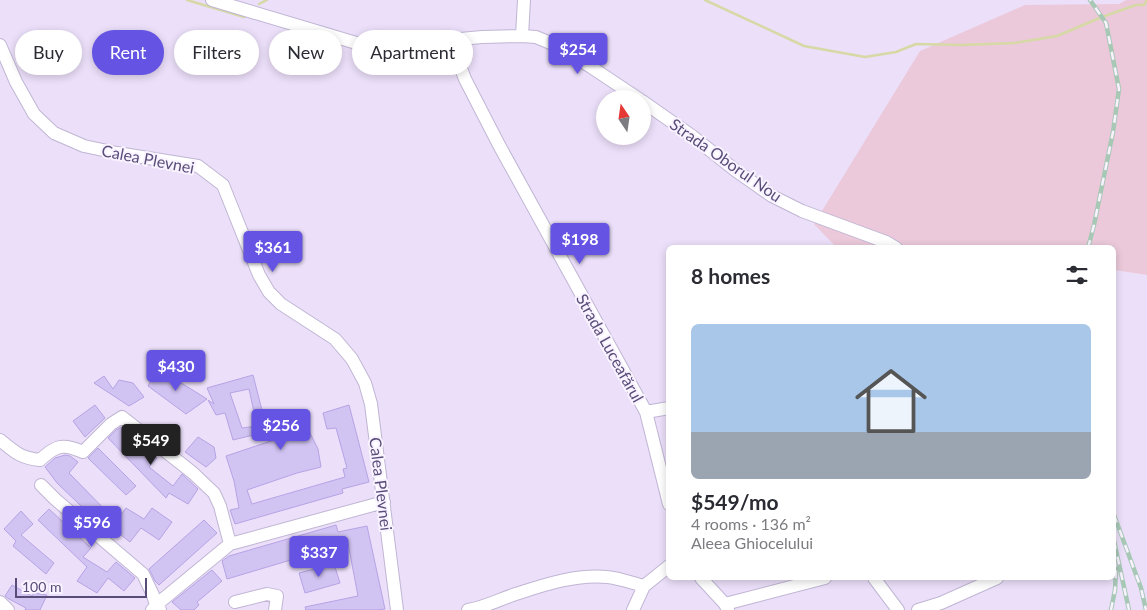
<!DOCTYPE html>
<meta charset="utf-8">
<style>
:root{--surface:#fff;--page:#f2f2f3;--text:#2b2b33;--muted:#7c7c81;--accent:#6553e4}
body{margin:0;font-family:Lato,sans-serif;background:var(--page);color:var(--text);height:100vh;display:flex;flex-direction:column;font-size:19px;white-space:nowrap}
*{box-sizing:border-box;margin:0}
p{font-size:16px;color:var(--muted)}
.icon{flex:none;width:28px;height:28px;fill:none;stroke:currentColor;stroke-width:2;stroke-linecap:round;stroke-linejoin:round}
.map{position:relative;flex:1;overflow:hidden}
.sheet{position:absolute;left:666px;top:245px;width:450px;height:335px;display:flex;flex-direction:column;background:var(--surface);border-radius:8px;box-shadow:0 2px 8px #0003}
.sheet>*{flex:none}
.guide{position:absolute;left:15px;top:30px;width:475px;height:45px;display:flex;gap:10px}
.needle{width:32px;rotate:347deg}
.controls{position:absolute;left:596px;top:90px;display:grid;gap:10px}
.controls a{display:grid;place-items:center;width:55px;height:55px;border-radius:50%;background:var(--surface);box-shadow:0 2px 8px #0003;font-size:25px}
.scale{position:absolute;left:15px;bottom:12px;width:132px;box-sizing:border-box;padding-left:5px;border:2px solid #584d79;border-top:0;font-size:14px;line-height:18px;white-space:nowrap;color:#584d79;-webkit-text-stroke:4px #f9f2ff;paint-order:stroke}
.price{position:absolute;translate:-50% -42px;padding:0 11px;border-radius:5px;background:var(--accent);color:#fff;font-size:16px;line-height:32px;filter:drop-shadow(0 1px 2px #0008)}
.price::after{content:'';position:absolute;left:50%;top:30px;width:15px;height:11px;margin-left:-8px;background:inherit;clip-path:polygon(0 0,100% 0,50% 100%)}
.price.current{background:#222;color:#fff}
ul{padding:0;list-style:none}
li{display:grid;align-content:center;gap:10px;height:265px;padding:0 25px}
li span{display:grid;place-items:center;height:155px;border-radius:8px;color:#555}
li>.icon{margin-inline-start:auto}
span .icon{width:90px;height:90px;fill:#fffc;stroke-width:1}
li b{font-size:21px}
h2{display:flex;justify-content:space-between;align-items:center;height:60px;padding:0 25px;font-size:21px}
.pill{padding:0 18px;border-radius:22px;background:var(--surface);box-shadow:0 2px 8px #0003;font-size:18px;line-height:45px}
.pill.current{background:var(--accent);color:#fff}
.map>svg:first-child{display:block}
.residential{fill:#ebdff9;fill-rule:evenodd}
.green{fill:#ebc9da}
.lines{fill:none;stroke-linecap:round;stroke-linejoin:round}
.stream{stroke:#d6d9a5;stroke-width:2.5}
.building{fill:#d1c3f2;stroke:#b6a3e5;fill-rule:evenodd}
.minor-casing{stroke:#c0b6d4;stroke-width:14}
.minor{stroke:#fff;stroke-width:12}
.rail-casing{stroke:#a8c8b6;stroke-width:4.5}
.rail{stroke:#f9f2ff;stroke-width:2.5;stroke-dasharray:8;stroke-linecap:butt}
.labels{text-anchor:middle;stroke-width:4;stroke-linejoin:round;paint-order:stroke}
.street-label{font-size:16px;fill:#584d79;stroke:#f9f2ff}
</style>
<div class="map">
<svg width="1147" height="610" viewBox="0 0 1147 610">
<rect width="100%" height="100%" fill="#f4ebfd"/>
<path class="residential" d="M0 0H1126L1119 4 814 224 836 247 669 248V578H1114V270L1147 275V610H0ZM605 99H642V136H605Z"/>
<path class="green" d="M1126 0H1147V275L1114 270V248L836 247 814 224 920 51 1025 5 1119 4Z"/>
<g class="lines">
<path class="stream" d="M187 0 244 17
M705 0 804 46 865 57 896 52 916 44 961 45 1015 43 1057 36 1102 17 1136 5H1144L1147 0
M259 4 267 0"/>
</g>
<path class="building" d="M158 368 178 381 207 399 186 414 148 386Z
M253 375 265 422 301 415 318 449 321 467 297 473 247 490 252 504 345 477 343 469 347 468 336 428 327 429 323 413 349 405 369 482 342 489 343 493 235 524 230 510 239 508 234 481 226 456 277 439 274 430 233 440 225 413 216 415 208 400 214 404 207 388ZM249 389 257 426 242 428 230 393Z
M104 376 113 389 119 380 133 383 144 397 129 406 94 383Z
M95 405 105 418 85 437 73 421Z
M122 427 143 444 157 458 149 467 173 486 182 474 198 489 188 504 169 493 166 498 108 438 116 430Z
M198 437 214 447 216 458 206 467 185 452Z
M98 448 136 486 126 495 88 458Z
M65 455 70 456 78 462 69 473 116 521 126 508 144 519 152 508 172 522 159 540 141 528 130 542 103 521 100 524 57 483 45 467 55 458Z
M49 509 91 548 83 557 107 572 116 562 135 578 124 591 108 578 97 593 77 581 87 567 38 520Z
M21 511 33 524 21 535 54 563 46 574 13 546 16 541 4 529Z
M204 520 217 533 159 585 155 581 149 569Z
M336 525 338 532 367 526 385 609 377 610H306L305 607 358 596 348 543 227 579 222 561 229 556Z
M334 564 340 583 305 593 299 573Z
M212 570 222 581 197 602 199 605 194 610H181L172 602Z
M12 585 32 596 34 593 47 595 40 610H25L26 608 9 599 5 596Z"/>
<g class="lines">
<defs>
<path id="minor" d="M212 0 373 48 386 51H397L408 50 450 40 482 37 522 36 536 37 555 45 591 67 639 99
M522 36 524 0
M450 40 465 79 499 145 646 412 669 504
M0 45 16 82 34 114 54 133 84 146 117 153 198 166 223 185 259 275 269 292 281 304 335 339 352 359 365 383 371 404 397 610
M642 101 692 136 735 170 772 196 802 211 886 242 896 248
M646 412 669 408
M0 440C15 452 20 458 40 460 56 445 63 443 83 452L111 424 122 417 193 473 214 493 220 506 230 544
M41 485 55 499 143 574 153 595 156 605 160 610
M701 578 725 604 728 610
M874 578 898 610
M0 602 8 610
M235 602 267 594 277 596 275 610
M725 604 825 578
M152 610 156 605 230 544 384 502
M468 610C486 607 502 598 519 593 546 584 578 574 607 577 619 578 632 583 644 586
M633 610 644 586 669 566
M918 610 941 603 997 578"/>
</defs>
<use href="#minor" class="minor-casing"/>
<use href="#minor" class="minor"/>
<defs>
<path id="rail" d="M1088 248 1094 225 1113 132 1119 89 1106 23 1090 0
M1114 515 1141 588 1146 610
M1114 541 1129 610
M1111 610 1115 590 1116 569"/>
</defs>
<use href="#rail" class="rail-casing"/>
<use href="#rail" class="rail"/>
</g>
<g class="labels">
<g class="street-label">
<text transform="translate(148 159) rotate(11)" y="6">Calea Plevnei</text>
<text transform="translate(726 160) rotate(35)" y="6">Strada Oborul Nou</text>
<text transform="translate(610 348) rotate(61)" y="6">Strada Luceafărul</text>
<text transform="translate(381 484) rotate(83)" y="6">Calea Plevnei</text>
</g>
</g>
</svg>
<div class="controls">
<a><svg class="needle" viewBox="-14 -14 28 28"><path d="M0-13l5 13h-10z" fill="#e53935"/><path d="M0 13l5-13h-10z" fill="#7c7c81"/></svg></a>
</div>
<div class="scale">100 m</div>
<b class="price" style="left:578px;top:75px">$254</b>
<b class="price" style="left:580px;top:265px">$198</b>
<b class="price" style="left:273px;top:273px">$361</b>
<b class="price" style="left:176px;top:392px">$430</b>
<b class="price" style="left:281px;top:451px">$256</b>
<b class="price current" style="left:151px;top:466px">$549</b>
<b class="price" style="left:92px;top:548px">$596</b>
<b class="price" style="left:319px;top:578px">$337</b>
<div class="guide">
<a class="pill">Buy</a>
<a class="pill current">Rent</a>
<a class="pill">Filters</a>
<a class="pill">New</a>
<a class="pill">Apartment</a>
</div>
<section class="sheet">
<h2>8 homes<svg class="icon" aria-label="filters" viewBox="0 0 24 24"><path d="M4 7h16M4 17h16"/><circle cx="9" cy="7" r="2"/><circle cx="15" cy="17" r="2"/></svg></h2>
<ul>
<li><span style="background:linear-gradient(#a9c7e8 70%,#9aa5b1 0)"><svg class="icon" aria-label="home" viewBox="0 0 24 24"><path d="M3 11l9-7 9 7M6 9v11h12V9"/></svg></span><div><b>$549/mo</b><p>4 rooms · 136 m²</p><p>Aleea Ghiocelului</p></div></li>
</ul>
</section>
</div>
